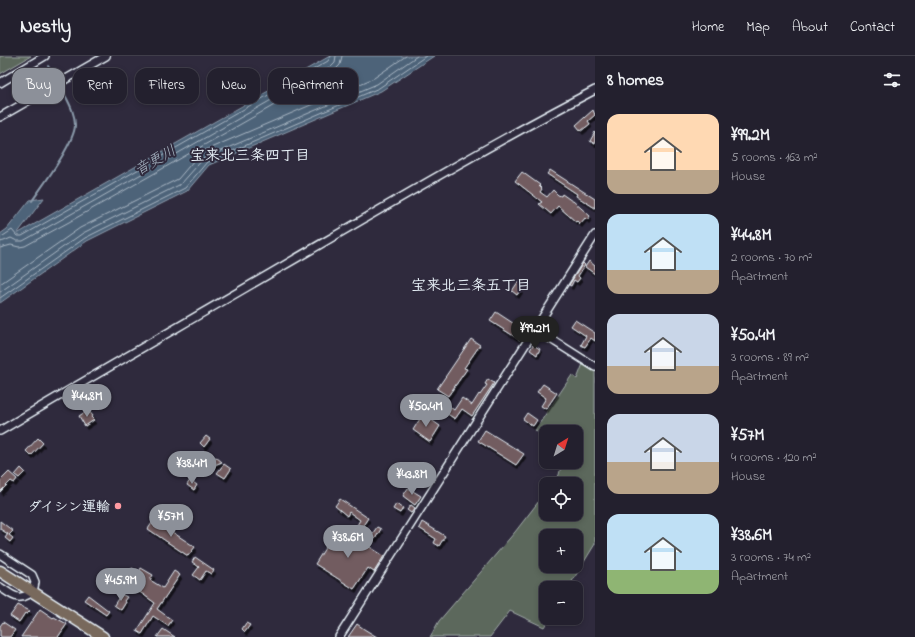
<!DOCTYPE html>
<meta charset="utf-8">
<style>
:root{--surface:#23202e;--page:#2f2d3a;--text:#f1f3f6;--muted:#a3a3aa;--line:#403e4a;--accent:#8c9099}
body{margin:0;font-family:"Indie Flower","Klee One",sans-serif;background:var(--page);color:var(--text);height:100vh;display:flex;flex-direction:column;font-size:15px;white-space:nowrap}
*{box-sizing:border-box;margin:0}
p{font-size:13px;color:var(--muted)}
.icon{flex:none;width:22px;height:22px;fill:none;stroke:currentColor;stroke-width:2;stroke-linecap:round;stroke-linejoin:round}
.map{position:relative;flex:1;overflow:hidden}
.panel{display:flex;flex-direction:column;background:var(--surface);width:320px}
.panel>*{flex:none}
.guide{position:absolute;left:12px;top:12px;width:380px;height:36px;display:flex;gap:8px}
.needle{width:26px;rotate:38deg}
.buttons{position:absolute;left:539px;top:369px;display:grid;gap:8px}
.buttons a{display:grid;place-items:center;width:44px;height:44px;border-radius:8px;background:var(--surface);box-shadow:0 2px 6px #0003,0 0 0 1px var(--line);font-size:20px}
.price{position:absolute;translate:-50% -34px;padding:0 9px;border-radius:14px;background:var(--accent);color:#fff;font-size:13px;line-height:26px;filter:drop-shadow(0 1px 2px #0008)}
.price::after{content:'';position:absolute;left:50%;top:24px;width:12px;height:9px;margin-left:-6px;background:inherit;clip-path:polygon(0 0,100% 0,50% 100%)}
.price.on{background:#222;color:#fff}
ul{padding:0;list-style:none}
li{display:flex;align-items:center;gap:12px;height:100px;padding:0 12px}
li span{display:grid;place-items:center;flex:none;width:112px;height:80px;border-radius:12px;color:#555}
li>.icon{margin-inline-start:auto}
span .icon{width:48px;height:48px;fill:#fffc;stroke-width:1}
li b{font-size:17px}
h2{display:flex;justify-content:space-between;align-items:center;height:48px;padding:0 12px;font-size:17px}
.tag{padding:0 14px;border-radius:12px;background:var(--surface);box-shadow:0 2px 6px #0003,0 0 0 1px var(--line);font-size:14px;line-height:36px}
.tag.on{background:var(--accent);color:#fff}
header{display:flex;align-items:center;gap:24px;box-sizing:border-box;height:56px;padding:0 20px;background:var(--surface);border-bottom:1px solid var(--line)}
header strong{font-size:19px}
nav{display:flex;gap:22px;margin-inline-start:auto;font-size:14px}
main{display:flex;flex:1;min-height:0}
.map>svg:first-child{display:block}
.green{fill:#5c685c;stroke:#a2acaa;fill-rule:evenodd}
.water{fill:#4e6379;stroke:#8c9cac}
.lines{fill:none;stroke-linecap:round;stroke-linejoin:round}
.shore{stroke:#aab8c5;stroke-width:1}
.stream{stroke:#8c9cac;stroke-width:2}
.building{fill:#725c60;stroke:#e8f1f8;filter:url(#shadow)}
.minor-casing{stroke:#e8f1f8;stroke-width:10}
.primary-casing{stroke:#e8f1f8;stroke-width:13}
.minor{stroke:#2f2a3d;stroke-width:7}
.primary{stroke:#78695c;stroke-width:10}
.poi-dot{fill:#ff9aa2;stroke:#2f2a3d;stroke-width:1.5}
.labels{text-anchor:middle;stroke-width:4;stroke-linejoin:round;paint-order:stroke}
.poi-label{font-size:14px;font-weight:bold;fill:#e8f1f8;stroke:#2f2a3d;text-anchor:end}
.neighbourhood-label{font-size:15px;font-weight:bold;fill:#e8f1f8;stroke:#2f2a3d}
.water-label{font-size:15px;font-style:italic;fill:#aab8c5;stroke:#2f2a3d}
</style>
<header>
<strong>Nestly</strong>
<nav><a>Home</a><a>Map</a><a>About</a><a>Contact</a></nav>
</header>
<main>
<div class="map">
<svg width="595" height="581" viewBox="0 0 595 581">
<defs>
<filter id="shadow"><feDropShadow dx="2" dy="3.5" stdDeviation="0" flood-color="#0009"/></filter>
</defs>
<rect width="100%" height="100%" fill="#2f2a3d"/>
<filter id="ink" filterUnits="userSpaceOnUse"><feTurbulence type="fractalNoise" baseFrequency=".025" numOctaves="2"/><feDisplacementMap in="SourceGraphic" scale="8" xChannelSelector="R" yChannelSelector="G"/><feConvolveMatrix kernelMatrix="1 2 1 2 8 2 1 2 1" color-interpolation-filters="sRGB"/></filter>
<g filter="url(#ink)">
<path class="green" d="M0 0H31L0 18Z
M583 308 595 315V488L568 532H546V562H550L544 571 510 555 490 581H430L439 565 515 476 546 436V458H576V428H552L559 419 562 406H576V376H546V383L535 374 572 319 577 323ZM546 480H576V510H546Z"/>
<path class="water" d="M330 0H434L381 35 209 109 187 135 87 185 0 247V178L7 173 30 144 44 142 17 178Z"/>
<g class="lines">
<path class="shore" d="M0 181 3 180 12 174 17 180H22L328 5 331 0
M0 186 4 185 11 182 17 185H23L66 161 331 10 335 6 336 0
M0 192 11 189 19 191 25 190 69 166 334 15 340 9 342 0
M0 228 80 172 178 123 201 96 374 22 406 0
M0 236 83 177 181 128 204 102 377 28 417 0
M0 242 85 182 185 132 207 106 379 32 426 0"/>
<path class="stream" d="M48 10 52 17
M32 145C43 129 75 86 75 69 75 57 69 47 64 37"/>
</g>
<path class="building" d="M593 54 595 59 588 65 590 68 581 75 576 69Z
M595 76V88L590 85Z
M550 114 595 143V152L576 140 577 138 547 118Z
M522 116 540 129 539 130 542 133 540 136 547 141 553 134 558 139 561 140 562 138 572 145H573L590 160 587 164 585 162 580 168 577 165 576 166 558 150 551 158 539 148 542 146 515 125Z
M589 205 595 210V218L585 211Z
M583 207 585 209 578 220 580 222 577 226 574 224 571 230 569 229Z
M518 226 523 230 517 239 512 235Z
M496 256 525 275 524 277 526 278 524 282 522 281 520 284 490 265Z
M575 264 595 277V285L591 282 585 291 581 289 586 280 571 270Z
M471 283 480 289 464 312 467 313 448 340 437 333Z
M533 289 540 293 537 299 530 294Z
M488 323 494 327 472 360 462 353 455 363 446 357 450 351 454 354 462 342 472 349 479 338 480 339 487 329 485 328Z
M543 328 557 337 546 353 541 350 546 342 537 336Z
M88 354 93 360 91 361 94 364 85 370 79 360Z
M527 357 537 364 533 370 523 363Z
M423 358 440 370 430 386 413 374Z
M485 374 524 398 516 409 478 385Z
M206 380 210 383 204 391 200 387Z
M38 382 43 387 31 400 26 395Z
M216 401 222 406 212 410 209 403Z
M224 408 231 413 225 422 217 417Z
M21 412 25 416 19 422 15 419Z
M9 416 17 423 14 427 11 425 0 436V425Z
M190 424 197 429 194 434 187 429Z
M408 432 421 440 415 449 403 440Z
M340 443 368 462 360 474 356 471 360 464 349 456 347 460 335 450Z
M396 448 403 452 400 457 393 453Z
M411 449 415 452 411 457 407 454Z
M154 464 195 491 188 500 148 473Z
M0 465 13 475 9 479 13 482 10 486 5 482 8 478 0 473Z
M422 466 445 480 439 490 434 487 436 483 419 472Z
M377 471 381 473 375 483 371 480Z
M335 476 347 485 351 479 384 500 374 516 368 512 354 533 315 508Z
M195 501 214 514 211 518 206 515 200 524 193 519 199 511 192 506Z
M132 512 139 516 141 512 153 519 150 524 163 532 174 515 180 519 157 553 172 564 168 570 153 560 142 578 137 575 155 547 123 524Z
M121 538 127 541 124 545 126 546 121 554 114 549Z
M88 539 109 555 106 559 84 544Z
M18 549 30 555 27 558 25 557 19 566 10 560Z
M40 553 53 562 54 561 67 568 58 581H21Z
M3 566 15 574 10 581H2L0 580V570Z
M246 567 250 569 245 576 242 573Z
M357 568 364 573 377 581H348Z
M163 573 175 581H157Z"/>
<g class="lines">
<defs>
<path id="minor" d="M0 27 45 0
M0 61 106 0
M535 273 595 311
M0 375C94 319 189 265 283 210 386 150 489 89 595 34
M0 498 32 519 35 526 33 536C17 546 14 540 0 531
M339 581 595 179"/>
<path id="primary" d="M0 515 103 581"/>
</defs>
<use href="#minor" class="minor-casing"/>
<use href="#primary" class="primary-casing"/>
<use href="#minor" class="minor"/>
<use href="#primary" class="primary"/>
</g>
</g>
<circle class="poi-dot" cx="118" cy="450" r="4"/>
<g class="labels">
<g class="poi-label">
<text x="110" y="455">ダイシン運輸</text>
</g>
<g class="neighbourhood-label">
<text x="250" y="104">宝来北三条四丁目</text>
<text x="471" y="234">宝来北三条五丁目</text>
</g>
<g class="water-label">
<text transform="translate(155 104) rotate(-30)" y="5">音更川</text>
</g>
</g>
</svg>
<div class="buttons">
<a><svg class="needle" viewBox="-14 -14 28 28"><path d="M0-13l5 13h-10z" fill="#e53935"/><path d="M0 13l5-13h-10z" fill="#a3a3aa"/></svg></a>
<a><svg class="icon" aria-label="locate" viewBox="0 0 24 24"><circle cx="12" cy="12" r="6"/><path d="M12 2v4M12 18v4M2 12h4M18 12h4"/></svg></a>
<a>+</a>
<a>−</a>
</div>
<b class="price on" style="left:535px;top:294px">¥99.2M</b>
<b class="price" style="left:87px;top:362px">¥44.8M</b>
<b class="price" style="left:426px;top:372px">¥50.4M</b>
<b class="price" style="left:192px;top:429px">¥38.4M</b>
<b class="price" style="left:412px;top:440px">¥43.8M</b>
<b class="price" style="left:171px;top:482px">¥57M</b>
<b class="price" style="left:348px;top:503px">¥38.6M</b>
<b class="price" style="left:121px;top:546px">¥45.9M</b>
<div class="guide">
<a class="tag on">Buy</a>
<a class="tag">Rent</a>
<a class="tag">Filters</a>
<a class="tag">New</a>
<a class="tag">Apartment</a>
</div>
</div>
<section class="panel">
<h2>8 homes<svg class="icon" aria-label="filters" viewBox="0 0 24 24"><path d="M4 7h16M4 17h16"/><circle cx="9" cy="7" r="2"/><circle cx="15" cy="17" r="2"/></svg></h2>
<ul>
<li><span style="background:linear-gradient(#ffd9b3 70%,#b9a48a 0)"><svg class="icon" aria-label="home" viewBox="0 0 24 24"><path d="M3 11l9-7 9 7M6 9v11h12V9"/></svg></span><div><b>¥99.2M</b><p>5 rooms · 163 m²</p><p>House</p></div></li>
<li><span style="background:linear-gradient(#bfe0f5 70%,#b9a48a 0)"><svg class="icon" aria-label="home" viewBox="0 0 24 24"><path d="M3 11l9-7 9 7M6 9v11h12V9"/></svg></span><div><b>¥44.8M</b><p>2 rooms · 70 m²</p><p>Apartment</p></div></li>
<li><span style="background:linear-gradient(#c9d6e8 65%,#b9a48a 0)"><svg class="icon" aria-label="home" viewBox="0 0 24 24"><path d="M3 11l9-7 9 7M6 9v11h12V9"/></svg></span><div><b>¥50.4M</b><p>3 rooms · 89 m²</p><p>Apartment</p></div></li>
<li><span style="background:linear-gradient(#c9d6e8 60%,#b9a48a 0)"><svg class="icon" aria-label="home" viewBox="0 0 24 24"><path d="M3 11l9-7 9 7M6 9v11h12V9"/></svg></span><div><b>¥57M</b><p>4 rooms · 120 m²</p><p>House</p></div></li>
<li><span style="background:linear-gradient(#bfe0f5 70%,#8fb573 0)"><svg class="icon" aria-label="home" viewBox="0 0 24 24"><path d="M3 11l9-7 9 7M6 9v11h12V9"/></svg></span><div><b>¥38.6M</b><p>3 rooms · 74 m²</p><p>Apartment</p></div></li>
</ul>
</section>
</main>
